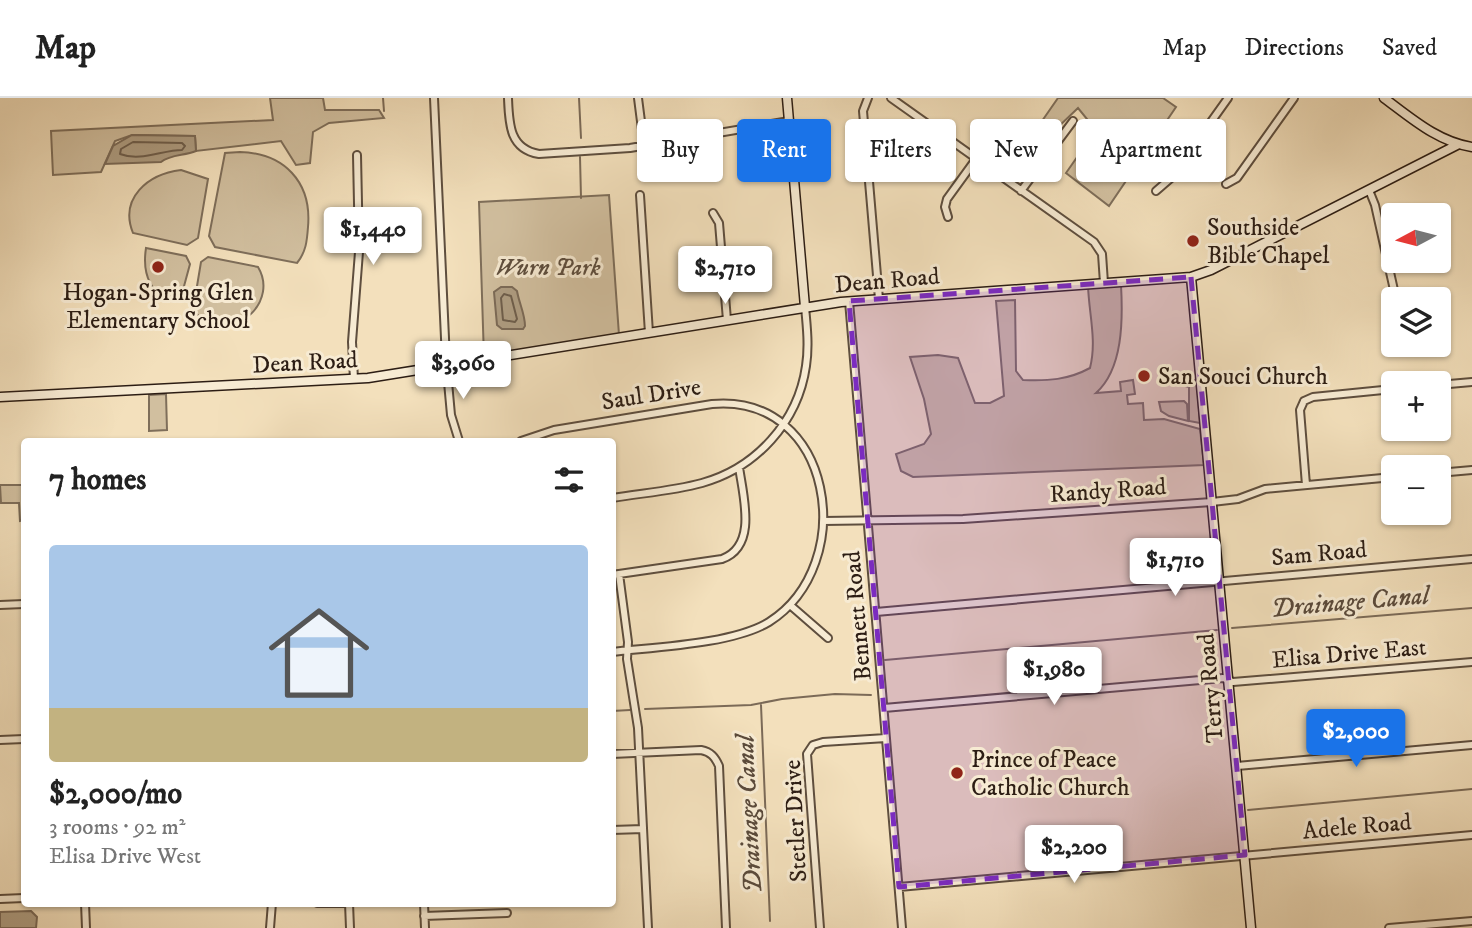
<!DOCTYPE html>
<meta charset="utf-8">
<style>
:root{--surface:#fff;--page:#f6f6f6;--text:#222;--muted:#767676;--line:#e0e0e0;--accent:#1a73e8}
body{margin:0;font-family:"IM FELL DW Pica",serif;background:var(--page);color:var(--text);height:100vh;display:flex;flex-direction:column;font-size:26px;white-space:nowrap}
*{box-sizing:border-box;margin:0}
p{font-size:23px;color:var(--muted)}
.icon{flex:none;width:38px;height:38px;fill:none;stroke:currentColor;stroke-width:2;stroke-linecap:round;stroke-linejoin:round}
.map{position:relative;flex:1;overflow:hidden}
.drawer{position:absolute;left:21px;top:340px;width:595px;height:469px;display:flex;flex-direction:column;background:var(--surface);border-radius:7px;box-shadow:0 2px 5px #0004}
.drawer>*{flex:none}
.banner{position:absolute;left:637px;top:21px;width:665px;height:63px;display:flex;gap:14px}
.needle{width:46px;rotate:263deg}
.tools{position:absolute;left:1381px;top:105px;display:grid;gap:14px}
.tools a{display:grid;place-items:center;width:70px;height:70px;border-radius:7px;background:var(--surface);box-shadow:0 2px 5px #0004;font-size:35px}
.price{position:absolute;translate:-50% -60px;padding:0 16px;border-radius:7px;background:#fff;color:#222;font-size:23px;line-height:46px;filter:drop-shadow(0 2px 4px #0008)}
.price::after{content:'';position:absolute;left:50%;top:42px;width:21px;height:16px;margin-left:-10px;background:inherit;clip-path:polygon(0 0,100% 0,50% 100%)}
.price.on{background:var(--accent);color:#fff}
ul{padding:0;list-style:none}
li{display:grid;align-content:center;gap:14px;height:371px;padding:0 28px}
li span{display:grid;place-items:center;height:217px;border-radius:7px;color:#555}
li>.icon{margin-inline-start:auto}
span .icon{width:126px;height:126px;fill:#fffc;stroke-width:1}
li b{font-size:30px}
h2{display:flex;justify-content:space-between;align-items:center;height:84px;padding:0 28px;font-size:30px}
.tag{padding:0 24px;border-radius:7px;background:var(--surface);box-shadow:0 2px 5px #0004;font-size:24px;line-height:63px}
.tag.on{background:var(--accent);color:#fff}
header{display:flex;align-items:center;gap:42px;box-sizing:border-box;height:98px;padding:0 35px;background:var(--surface);border-bottom:2px solid var(--line)}
header strong{font-size:33px}
nav{display:flex;gap:38px;margin-inline-start:auto;font-size:24px}
.map>svg:first-child{display:block}
.green{fill:#d1bf9f;stroke:#7e6e5a;stroke-width:2}
.water{fill:#af9e83;stroke:#7b6a57;stroke-width:2}
.lines{fill:none;stroke-linecap:round;stroke-linejoin:round}
.shore{stroke:#6e5e4c;stroke-width:2}
.stream{stroke:#7b6a57;stroke-width:2}
.street-casing{stroke:#5e4e3e;stroke-width:10}
.secondary-casing{stroke:#2c1d14;stroke-width:11}
.street{stroke:#f7ebd3;stroke-width:6}
.secondary{stroke:#f7ebd3;stroke-width:8}
.marked{fill:#7b2cbf;fill-opacity:0.2;stroke:#7b2cbf;stroke-width:5;stroke-dasharray:14 9;stroke-linejoin:round}
.poi-dot{fill:#8f2418;stroke:#f7ebd3;stroke-width:2.5}
.labels{text-anchor:middle;stroke-width:6;stroke-linejoin:round;paint-order:stroke}
.poi-label{font-size:24px;fill:#2c1d14;stroke:#f7ebd3;text-anchor:start}
.park-label{font-size:24px;font-style:italic;fill:#5e4e3e;stroke:#f7ebd3}
.street-label{font-size:24px;fill:#2c1d14;stroke:#f7ebd3}
.water-label{font-size:26px;font-style:italic;fill:#5a4a3b;stroke:#f7ebd3}
</style>
<header>
<strong>Map</strong>
<nav><a>Map</a><a>Directions</a><a>Saved</a></nav>
</header>
<div class="map">
<svg width="1472" height="830" viewBox="0 0 1472 830">
<rect width="100%" height="100%" fill="#f3e0bc"/>
<filter id="stains"><feTurbulence type="fractalNoise" baseFrequency=".00286" numOctaves="4"/><feColorMatrix values="0 0 0 0 .2 0 0 0 0 .09 0 0 0 0 .02 0 0 0 .5 -.17"/></filter>
<radialGradient id="worn" r=".72"><stop offset=".6" stop-color="#630" stop-opacity="0"/><stop offset="1" stop-color="#630" stop-opacity=".3"/></radialGradient>
<path class="green" d="M270 0H323L325 12H379L384 20 329 25 313 34 310 65 296 67 281 43 196 53 195 38 132 37 115 43 101 74 53 77 51 33 273 22Z
M1058 0H1163L1176 9 1109 108 1066 75 1096 32 1078 10 1054 33 1042 23Z
M240 54C284 55 312 84 308 129 307 143 306 154 297 165L215 149 209 138 225 55Z
M181 72 208 81 198 140 187 147 133 135C119 100 148 76 181 72Z
M609 97 619 237 484 260 479 104Z
M146 150 186 158 190 166 180 203C150 200 142 176 146 150Z
M208 159 258 169C278 202 239 241 205 223 201 221 197 216 193 212L201 164Z
M1121 187C1123 222 1123 271 1096 295L1121 293 1120 284 1133 282 1135 296 1127 297 1128 306 1143 305 1144 322 1164 321 1200 331 1204 367 913 379 901 373 896 356 924 346 931 336 924 301 910 259 938 257 958 260 975 305H990L1004 298 996 203 1015 202 1016 273 1023 282C1048 283 1068 282 1090 270 1097 243 1089 216 1088 188Z
M1195 282 1197 285 1200 325 1189 323V289L1185 288V284Z
M166 296 167 332 149 333V297Z
M1184 303 1187 306 1188 323 1169 318 1161 313 1159 304Z
M0 387H24V422L20 423 19 405H1Z"/>
<path class="water" d="M132 37 195 38 196 53C184 58 171 56 161 64L105 66 113 48Z
M501 189H512L517 193C519 205 525 216 525 228L523 231H502L497 227 494 194Z
M31 813 37 819 36 830H0V814Z"/>
<g class="lines">
<path class="shore" d="M133 44 182 45 185 48 182 52C162 52 141 64 120 56L121 51Z
M504 196 511 198 517 221 515 224 503 222 501 200Z"/>
<path class="stream" d="M383 0 384 13
M579 0 581 40
M580 59 581 100
M1232 530 1472 510
M885 562 1217 532
M761 607 770 823
M645 611 751 607 782 601 835 596 871 597
M612 613 630 612
M1248 712 1472 691"/>
<defs>
<path id="street" d="M434 0 446 262 451 317 459 343
M508 0C509 25 509 51 539 56L630 50 789 23
M638 0 644 47
M868 0 863 13 879 201
M891 0 1094 144 1102 156 1104 185
M1226 86 1237 80 1294 0
M1369 92 1375 107 1396 201
M1021 93 1073 23
M1156 93 1171 80 1228 0
M640 97 649 235
M713 115 719 125 727 222
M948 119 945 109 947 101 976 61
M849 203 902 830
M354 281 352 244 359 154 357 57
M1438 287 1472 284
M1304 303 1313 299 1393 291
M1304 303 1300 312 1306 387
M521 343 554 332 712 306C833 295 860 466 769 524 733 546 656 549 612 554
M1438 375 1472 372
M612 400C642 395 673 393 702 385 756 370 798 324 806 268 809 249 807 229 805 209
M823 423 963 421 1212 404 1238 401 1265 391 1393 379
M619 476 628 544 627 561 638 630 648 830
M612 477 722 461C758 448 743 398 739 369
M0 507 24 506
M790 507 828 540
M876 514 1472 461
M884 610 1223 580 1233 584 1472 564
M0 642 24 641
M612 656 701 652C711 654 715 659 719 668L726 830
M1237 668 1472 647
M612 732 643 731
M899 789 1472 737
M0 801 24 800
M85 805 86 830
M317 805H347
M349 805 350 830
M424 805 425 830
M424 818 507 815
M270 830 272 805
M820 830 807 656 813 647 823 644 886 640
M1389 830 1472 823"/>
<path id="secondary" d="M787 0 805 209
M1384 0C1411 20 1438 44 1472 49
M1191 179 1251 830
M0 299 368 280 841 204 1191 179 1211 172 1457 47"/>
</defs>
<use href="#street" class="street-casing"/>
<use href="#secondary" class="secondary-casing"/>
<use href="#street" class="street"/>
<use href="#secondary" class="secondary"/>
</g>
<path class="marked" d="M1191 179 1245 757 899 789 849 203Z"/>
<g class="poi-dot">
<circle cx="1193" cy="143" r="7"/>
<circle cx="158" cy="169" r="7"/>
<circle cx="1144" cy="278" r="7"/>
<circle cx="957" cy="675" r="7"/>
</g>
<g class="labels">
<g class="poi-label">
<text x="1207" y="137">Southside<tspan x="1207" dy="28">Bible Chapel</tspan></text>
<text x="158" y="202" text-anchor="middle">Hogan-Spring Glen<tspan x="158" dy="28">Elementary School</tspan></text>
<text x="1158" y="286">San Souci Church</text>
<text x="971" y="669">Prince of Peace<tspan x="971" dy="28">Catholic Church</tspan></text>
</g>
<g class="park-label">
<text x="548" y="177">Wurn Park</text>
</g>
<g class="street-label">
<text transform="translate(887 182) rotate(-5)" y="8">Dean Road</text>
<text transform="translate(305 264) rotate(-3)" y="8">Dean Road</text>
<text transform="translate(651 296) rotate(-9)" y="8">Saul Drive</text>
<text transform="translate(1108 392) rotate(-4)" y="8">Randy Road</text>
<text transform="translate(1319 455) rotate(-5)" y="8">Sam Road</text>
<text transform="translate(857 518) rotate(-95)" y="8">Bennett Road</text>
<text transform="translate(1349 555) rotate(-5)" y="8">Elisa Drive East</text>
<text transform="translate(1210 590) rotate(-95)" y="8">Terry Road</text>
<text transform="translate(795 723) rotate(-93)" y="8">Stetler Drive</text>
<text transform="translate(1357 728) rotate(-5)" y="8">Adele Road</text>
</g>
<g class="water-label">
<text transform="translate(1350 503) rotate(-5)" y="9">Drainage Canal</text>
<text transform="translate(748 716) rotate(-93)" y="9">Drainage Canal</text>
</g>
</g>
<rect width="100%" height="100%" filter="url(#stains)"/>
<rect width="100%" height="100%" fill="url(#worn)"/>
</svg>
<div class="tools">
<a><svg class="needle" viewBox="-14 -14 28 28"><path d="M0-13l5 13h-10z" fill="#e53935"/><path d="M0 13l5-13h-10z" fill="#767676"/></svg></a>
<a><svg class="icon" aria-label="layers" viewBox="0 0 24 24"><path d="M12 4l9 5-9 5-9-5zM3 14l9 5 9-5"/></svg></a>
<a>+</a>
<a>−</a>
</div>
<b class="price" style="left:373px;top:169px">$1,440</b>
<b class="price" style="left:725px;top:208px">$2,710</b>
<b class="price" style="left:463px;top:303px">$3,060</b>
<b class="price" style="left:1175px;top:500px">$1,710</b>
<b class="price" style="left:1054px;top:609px">$1,980</b>
<b class="price on" style="left:1356px;top:671px">$2,000</b>
<b class="price" style="left:1074px;top:787px">$2,200</b>
<div class="banner">
<a class="tag">Buy</a>
<a class="tag on">Rent</a>
<a class="tag">Filters</a>
<a class="tag">New</a>
<a class="tag">Apartment</a>
</div>
<section class="drawer">
<h2>7 homes<svg class="icon" aria-label="filters" viewBox="0 0 24 24"><path d="M4 7h16M4 17h16"/><circle cx="9" cy="7" r="2"/><circle cx="15" cy="17" r="2"/></svg></h2>
<ul>
<li><span style="background:linear-gradient(#a9c7e8 75%,#c2b280 0)"><svg class="icon" aria-label="home" viewBox="0 0 24 24"><path d="M3 11l9-7 9 7M6 9v11h12V9"/></svg></span><div><b>$2,000/mo</b><p>3 rooms · 92 m²</p><p>Elisa Drive West</p></div></li>
</ul>
</section>
</div>
